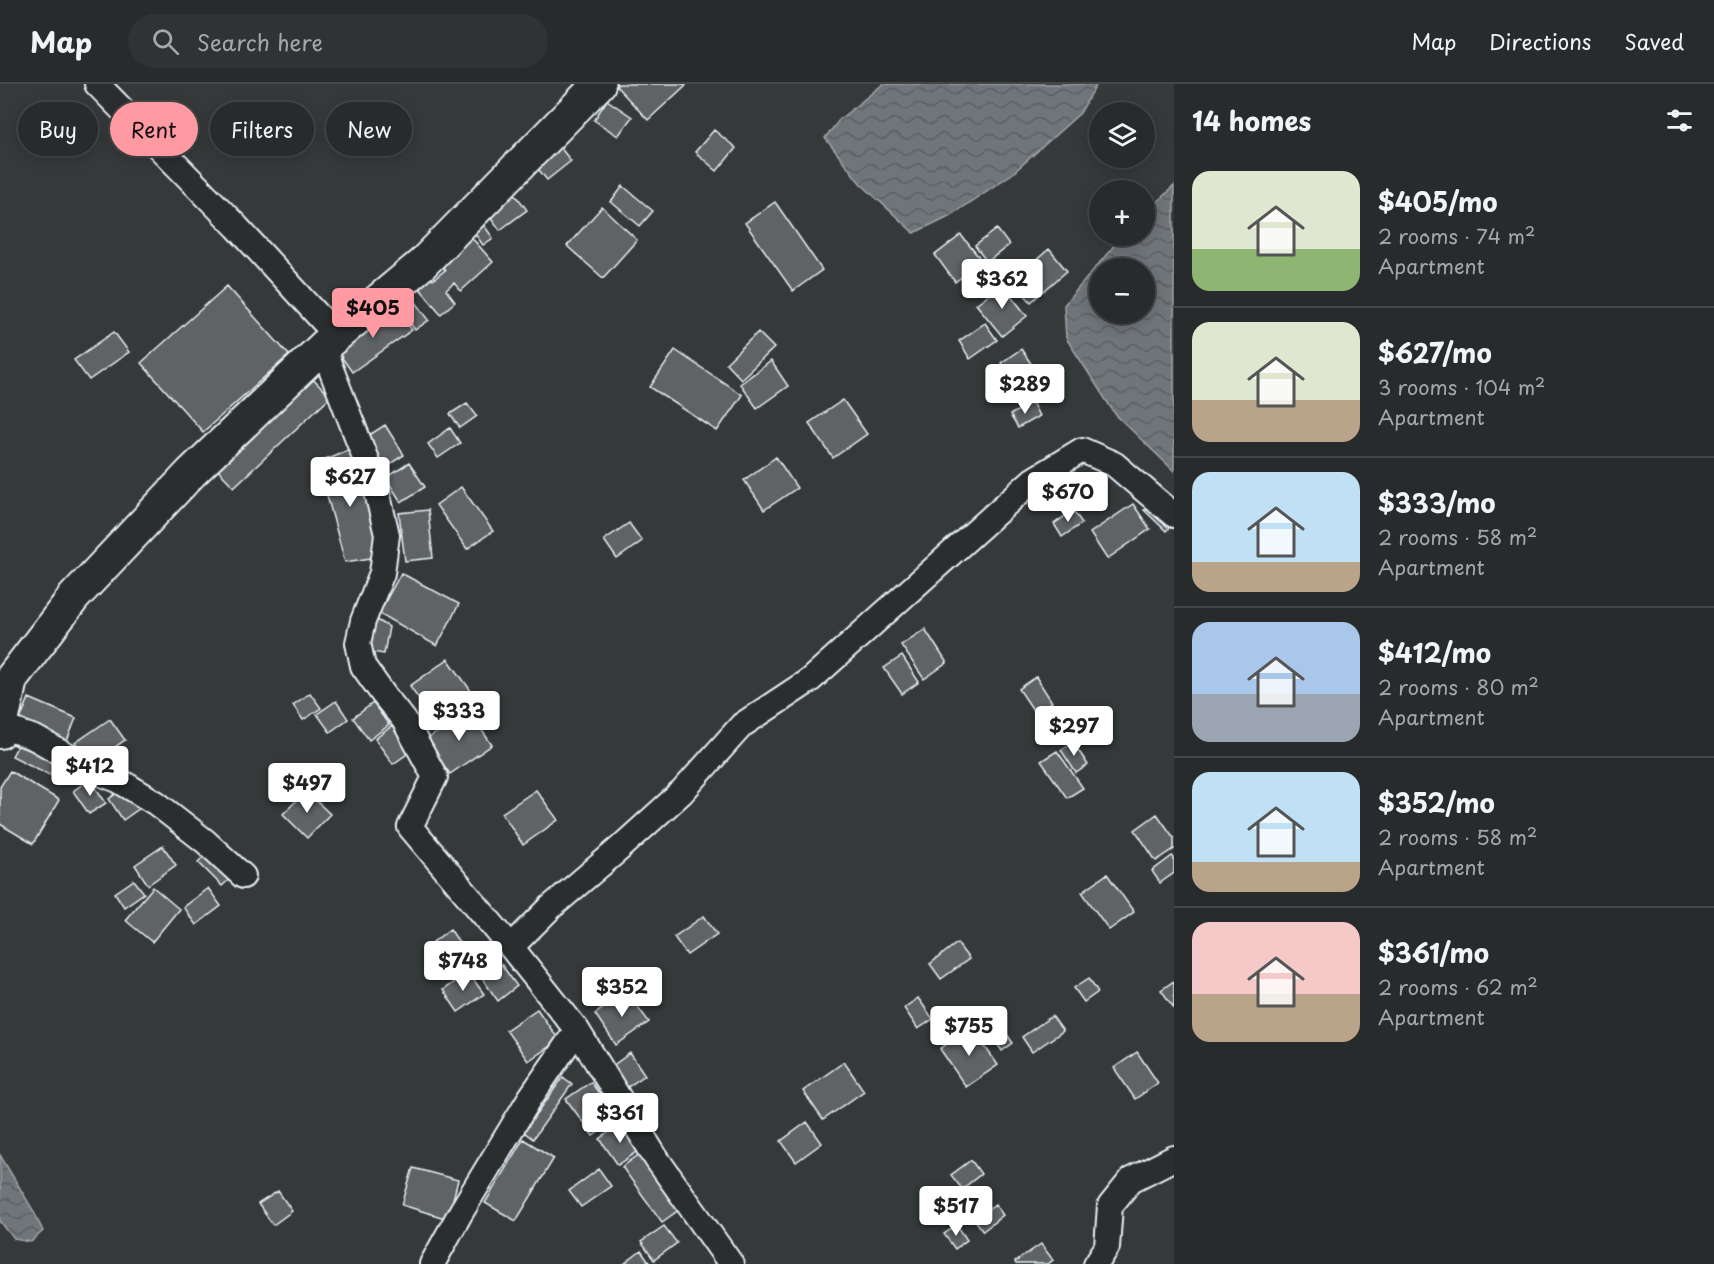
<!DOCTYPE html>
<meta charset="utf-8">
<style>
:root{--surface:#282b2c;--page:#303334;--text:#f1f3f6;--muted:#a5a7a9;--line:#444748;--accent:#ff9aa2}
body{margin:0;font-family:"Playpen Sans",sans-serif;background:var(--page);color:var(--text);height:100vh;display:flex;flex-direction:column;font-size:22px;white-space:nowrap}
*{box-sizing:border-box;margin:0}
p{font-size:20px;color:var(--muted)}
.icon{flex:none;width:33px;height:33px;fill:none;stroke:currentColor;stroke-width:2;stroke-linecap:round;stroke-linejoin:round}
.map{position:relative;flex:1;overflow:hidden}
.details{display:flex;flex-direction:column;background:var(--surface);width:540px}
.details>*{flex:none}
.banner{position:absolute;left:18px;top:18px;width:570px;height:54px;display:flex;gap:12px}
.fabs{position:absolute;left:1089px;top:18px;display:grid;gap:12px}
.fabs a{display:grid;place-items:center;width:66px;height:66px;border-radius:50%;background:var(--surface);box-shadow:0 3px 15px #0003,0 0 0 2px var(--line);font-size:30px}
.price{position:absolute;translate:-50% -51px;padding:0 14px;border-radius:6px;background:#fff;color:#222;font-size:20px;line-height:39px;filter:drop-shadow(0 2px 3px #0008)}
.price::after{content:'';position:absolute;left:50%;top:36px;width:18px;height:14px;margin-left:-9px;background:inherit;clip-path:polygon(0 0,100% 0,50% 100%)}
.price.current{background:var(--accent);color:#111}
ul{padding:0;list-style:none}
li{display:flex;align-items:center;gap:18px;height:150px;padding:0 18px}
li+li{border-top:2px solid var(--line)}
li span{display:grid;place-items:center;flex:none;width:168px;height:120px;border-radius:18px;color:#555}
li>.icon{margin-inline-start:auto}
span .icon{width:72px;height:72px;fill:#fffc;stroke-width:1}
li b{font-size:26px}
h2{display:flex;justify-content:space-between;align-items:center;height:72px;padding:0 18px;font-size:26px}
.tag{padding:0 21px;border-radius:27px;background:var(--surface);box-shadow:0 3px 15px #0003,0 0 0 2px var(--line);font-size:21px;line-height:54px}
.tag.current{background:var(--accent);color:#111}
header{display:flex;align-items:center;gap:36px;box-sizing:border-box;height:84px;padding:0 30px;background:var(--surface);border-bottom:2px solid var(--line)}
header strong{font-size:28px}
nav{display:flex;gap:33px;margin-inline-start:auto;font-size:21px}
.search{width:420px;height:54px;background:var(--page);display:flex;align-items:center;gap:15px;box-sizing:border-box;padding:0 21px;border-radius:33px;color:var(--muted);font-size:22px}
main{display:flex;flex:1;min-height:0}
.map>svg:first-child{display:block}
.water{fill:url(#water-waves);stroke:#a0a7ac;stroke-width:1.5;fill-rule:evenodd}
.building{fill:#5f6365;stroke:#e8f1f8;stroke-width:1.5}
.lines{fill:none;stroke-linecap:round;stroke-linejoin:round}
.minor-casing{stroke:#e8f1f8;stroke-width:28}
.major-casing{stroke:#e8f1f8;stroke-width:36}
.minor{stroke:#2a2d2e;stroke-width:24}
.major{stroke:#2a2d2e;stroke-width:32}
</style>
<header>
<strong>Map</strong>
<div class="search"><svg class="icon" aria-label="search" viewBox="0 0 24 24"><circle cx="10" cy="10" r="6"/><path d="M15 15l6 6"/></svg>Search here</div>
<nav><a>Map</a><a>Directions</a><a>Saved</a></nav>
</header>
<main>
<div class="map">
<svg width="1174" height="1180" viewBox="0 0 1174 1180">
<defs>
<pattern id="water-waves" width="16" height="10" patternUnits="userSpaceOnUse" patternTransform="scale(1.5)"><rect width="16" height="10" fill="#707579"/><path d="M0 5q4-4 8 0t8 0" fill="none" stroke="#5b5e62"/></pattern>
</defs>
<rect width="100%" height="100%" fill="#35393a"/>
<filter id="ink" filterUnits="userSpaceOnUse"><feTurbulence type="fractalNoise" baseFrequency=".0167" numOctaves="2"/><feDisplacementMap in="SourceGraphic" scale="12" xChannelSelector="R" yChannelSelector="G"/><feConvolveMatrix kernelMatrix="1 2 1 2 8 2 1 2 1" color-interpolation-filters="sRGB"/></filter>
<g filter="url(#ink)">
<path class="water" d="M883 0H1097L1080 29 1012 90 949 132 914 149 860 99 825 54 840 35Z
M1174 102V387L1115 330 1066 254 1064 221 1122 152H1144L1145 129ZM1144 184V230H1100V184Z
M0 1071 33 1126 43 1147 31 1158 14 1155 0 1137Z"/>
<path class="building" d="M618 0H687L648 36 616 2Z
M607 16 632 33 618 52 594 36Z
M714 46 736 64 717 87 695 68Z
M559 62 571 77 547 96 535 81Z
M623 102 653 127 640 142 611 118Z
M513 107 527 126 500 146 486 127Z
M775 118 822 186 793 207 745 139Z
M602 123 637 156 603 194 567 162Z
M483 140 493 154 483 161 473 147Z
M997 145 1009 161 987 178 975 162Z
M961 151 982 177 955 198 935 171Z
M471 153 493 178 461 207 454 199 446 206 455 218 441 230 418 202 430 192 433 196 445 186 440 179Z
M1049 165 1067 187 1031 218 1012 197Z
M1002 200 1027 232 1002 252 976 220Z
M227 202 289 271 203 348 141 279Z
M410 210 429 236 415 246 396 220Z
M394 222 412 246 352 288 335 264Z
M985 239 997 256 970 275 959 257Z
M114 248 129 268 89 296 74 276Z
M758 248 774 264 741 295 726 279Z
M1021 265 1047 303 1027 316 1001 279Z
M675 266 742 311 717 347 650 303Z
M771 277 788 302 757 324 740 300Z
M307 289 330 313 234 403 211 379Z
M843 316 867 350 833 374 809 339Z
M1032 318 1039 332 1018 344 1010 331Z
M467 319 477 332 460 344 450 330Z
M385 341 404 371 382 385 363 355Z
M450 344 460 359 438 374 428 360Z
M349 365 381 447 377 473 345 478 318 378Z
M776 373 797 404 764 426 744 396Z
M409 379 425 403 401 418 386 394Z
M461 403 493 447 467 465 436 421Z
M1152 417 1174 439 1166 447 1144 426Z
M1133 420 1150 445 1107 475 1090 449Z
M428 426 433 474 405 477 399 429Z
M1073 426 1082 439 1062 453 1054 440Z
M629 439 642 457 617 475 604 456Z
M401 489 459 520 437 562 379 529Z
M372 533 389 543 384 570 365 567Z
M925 545 947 579 924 595 901 561Z
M902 572 919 598 902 610 884 584Z
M448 575 474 611 436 639 410 602Z
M1036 593 1052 618 1035 629 1019 605Z
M310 609 321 624 303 636 293 621Z
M29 614 76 634 64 665 16 645Z
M336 617 348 635 330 648 317 630Z
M373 619 389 641 369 656 353 634Z
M468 626 492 661 450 690 426 656Z
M110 635 125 656 89 681 75 659Z
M392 642 410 668 393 680 375 655Z
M23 652 60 670 50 691 12 672Z
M1073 658 1088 681 1076 689 1061 666Z
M1057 667 1083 704 1067 714 1041 677Z
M10 687 59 716 33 760 0 740V703Z
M90 695 106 719 89 730 73 707Z
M125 703 140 724 123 736 109 715Z
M536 706 558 736 523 761 502 729Z
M306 707 330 730 307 754 283 730Z
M1157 730 1174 754V765L1156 777 1135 746Z
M163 762 176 781 148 801 135 781Z
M211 766 234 791 222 802 198 778Z
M1172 772 1174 774V789L1160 799 1152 787Z
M1107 790 1134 828 1109 846 1082 808Z
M134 796 144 809 124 823 115 809Z
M153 803 179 825 152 858 125 836Z
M208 804 221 822 196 841 183 823Z
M704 832 717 850 687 871 674 853Z
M450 845 467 870 450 882 433 858Z
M957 859 969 875 941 895 930 880Z
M501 880 517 902 498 917 481 893Z
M468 888 484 910 458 928 443 906Z
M1089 894 1098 908 1084 918 1074 904Z
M1174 897V924L1161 906Z
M627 908 649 938 616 961 595 930Z
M918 914 933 935 918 945 904 924Z
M986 923 996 938 980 950 969 935Z
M537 925 559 956 528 977 506 946Z
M1052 932 1063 947 1032 968 1022 953Z
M971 943 998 981 966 1003 940 965Z
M1002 943 1013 959 1002 967 991 951Z
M1137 968 1158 999 1135 1015 1114 984Z
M630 969 645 991 622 1007 607 986Z
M844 978 864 1007 823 1036 803 1007Z
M563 993 572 1000 533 1055 524 1048Z
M591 998 617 1035 593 1052 566 1015Z
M807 1038 822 1059 796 1078 781 1057Z
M621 1039 640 1066 618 1081 600 1055Z
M523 1055 554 1074 516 1137 485 1119Z
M644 1067 683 1123 662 1138 622 1083Z
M971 1076 981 1090 962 1105 951 1091Z
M413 1084 458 1096 448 1135 402 1121Z
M599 1085 611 1102 581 1123 569 1107Z
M278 1107 292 1127 273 1141 258 1120Z
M995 1120 1003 1131 983 1147 975 1136Z
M957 1141 967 1156 955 1165 944 1150Z
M664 1142 677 1159 654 1176 641 1158Z
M1041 1160 1053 1176 1048 1180H1016L1015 1178Z
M641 1167 650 1180H624Z"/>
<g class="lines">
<defs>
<path id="minor" d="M97 0 237 143 336 251
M324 262 329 280 375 399 387 451 382 489 363 537 358 559 363 582 383 610 404 636 435 693 410 743 511 863 577 946 656 1074 731 1180
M1 642 35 654 90 685 118 696 156 719 206 758 243 792
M511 863 551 823 619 765 682 708 742 641 810 596 1033 396 1082 366 1114 380 1174 431
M432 1180 461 1128 530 1014 577 946
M1096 1180 1107 1163 1110 1122 1131 1096 1174 1074"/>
<path id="major" d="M0 648 11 595 74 513 191 389 324 262 422 180 599 0"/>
</defs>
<use href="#minor" class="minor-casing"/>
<use href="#major" class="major-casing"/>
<use href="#minor" class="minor"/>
<use href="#major" class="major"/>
</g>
</g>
</svg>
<div class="fabs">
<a><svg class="icon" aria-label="layers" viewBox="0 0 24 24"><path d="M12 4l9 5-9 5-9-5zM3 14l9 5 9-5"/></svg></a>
<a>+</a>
<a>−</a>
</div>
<b class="price" style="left:1002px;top:226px">$362</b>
<b class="price current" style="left:373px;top:255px">$405</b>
<b class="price" style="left:1025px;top:331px">$289</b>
<b class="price" style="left:350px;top:424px">$627</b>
<b class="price" style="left:1068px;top:439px">$670</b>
<b class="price" style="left:459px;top:658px">$333</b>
<b class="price" style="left:1074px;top:673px">$297</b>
<b class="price" style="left:90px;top:713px">$412</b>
<b class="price" style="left:307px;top:730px">$497</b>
<b class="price" style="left:463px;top:908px">$748</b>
<b class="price" style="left:622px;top:934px">$352</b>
<b class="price" style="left:969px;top:973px">$755</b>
<b class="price" style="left:620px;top:1060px">$361</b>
<b class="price" style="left:956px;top:1153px">$517</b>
<div class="banner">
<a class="tag">Buy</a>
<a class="tag current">Rent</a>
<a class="tag">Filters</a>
<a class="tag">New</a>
</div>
</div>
<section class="details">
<h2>14 homes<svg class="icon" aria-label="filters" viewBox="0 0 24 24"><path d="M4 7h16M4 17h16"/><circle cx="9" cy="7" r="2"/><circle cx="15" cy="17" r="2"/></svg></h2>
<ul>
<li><span style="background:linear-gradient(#dfe7d0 65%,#8fb573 0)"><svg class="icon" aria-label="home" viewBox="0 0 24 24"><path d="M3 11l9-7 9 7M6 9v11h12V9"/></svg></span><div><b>$405/mo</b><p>2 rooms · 74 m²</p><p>Apartment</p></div></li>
<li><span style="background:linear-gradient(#dfe7d0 65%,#b9a48a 0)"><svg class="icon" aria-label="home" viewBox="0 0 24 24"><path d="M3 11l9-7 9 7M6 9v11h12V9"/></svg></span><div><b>$627/mo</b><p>3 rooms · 104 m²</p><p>Apartment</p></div></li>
<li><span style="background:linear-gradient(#bfe0f5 75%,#b9a48a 0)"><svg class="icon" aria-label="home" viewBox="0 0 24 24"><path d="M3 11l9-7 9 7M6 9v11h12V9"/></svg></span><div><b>$333/mo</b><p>2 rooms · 58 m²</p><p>Apartment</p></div></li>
<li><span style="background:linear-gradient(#a9c7e8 60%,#9aa5b1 0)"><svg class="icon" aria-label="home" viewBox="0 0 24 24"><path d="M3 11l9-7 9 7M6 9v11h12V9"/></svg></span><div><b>$412/mo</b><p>2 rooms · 80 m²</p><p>Apartment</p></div></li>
<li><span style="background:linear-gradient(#bfe0f5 75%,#b9a48a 0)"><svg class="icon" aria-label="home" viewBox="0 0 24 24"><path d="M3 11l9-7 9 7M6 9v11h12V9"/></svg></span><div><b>$352/mo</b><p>2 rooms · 58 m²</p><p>Apartment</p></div></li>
<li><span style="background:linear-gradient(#f6c9c9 60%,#b9a48a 0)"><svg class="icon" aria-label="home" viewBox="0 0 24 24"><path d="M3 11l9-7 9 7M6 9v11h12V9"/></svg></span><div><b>$361/mo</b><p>2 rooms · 62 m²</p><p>Apartment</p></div></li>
</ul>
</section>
</main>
